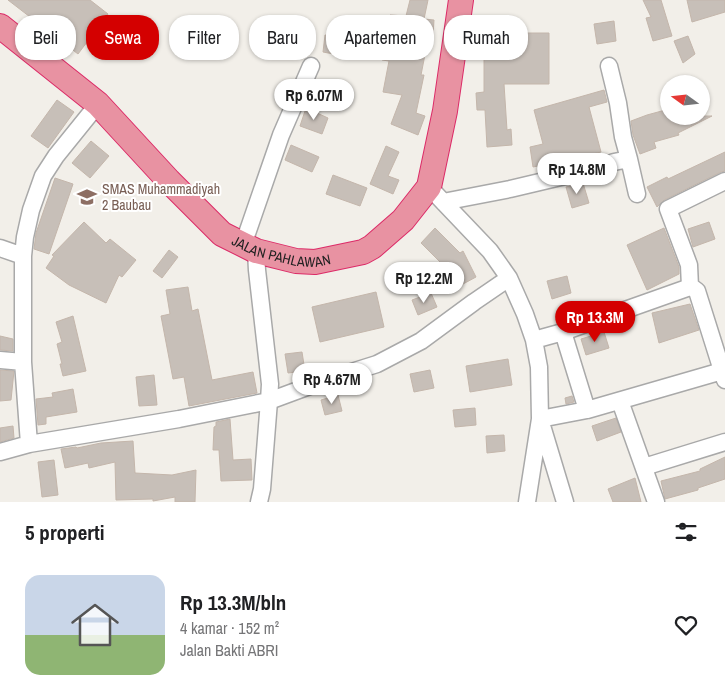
<!DOCTYPE html>
<html lang="id">
<meta charset="utf-8">
<style>
:root{--surface:#fff;--page:#f6f6f6;--text:#202124;--muted:#757577;--accent:#d40000}
body{margin:0;font-family:"Archivo Narrow",sans-serif;background:var(--page);color:var(--text);height:100vh;display:flex;flex-direction:column;font-size:19px;white-space:nowrap}
*{box-sizing:border-box;margin:0}
p{font-size:16px;color:var(--muted)}
.icon{flex:none;width:28px;height:28px;fill:none;stroke:currentColor;stroke-width:2;stroke-linecap:round;stroke-linejoin:round}
.map{position:relative;height:502px;overflow:hidden}
.drawer{display:flex;flex-direction:column;background:var(--surface);flex:1}
.drawer>*{flex:none}
.banner{position:absolute;left:15px;top:15px;width:695px;height:45px;display:flex;gap:10px}
.needle{width:32px;rotate:285deg}
.fabs{position:absolute;left:660px;top:75px;display:grid;gap:10px}
.fabs a{display:grid;place-items:center;width:50px;height:50px;border-radius:50%;background:var(--surface);box-shadow:0 1px 4px #0004;font-size:25px}
.price{position:absolute;translate:-50% -42px;padding:0 11px;border-radius:18px;background:#fff;color:#222;font-size:16px;line-height:32px;filter:drop-shadow(0 1px 2px #0008)}
.price::after{content:'';position:absolute;left:50%;top:30px;width:15px;height:11px;margin-left:-8px;background:inherit;clip-path:polygon(0 0,100% 0,50% 100%)}
.price.current{background:var(--accent);color:#fff}
ul{padding:0;list-style:none}
li{display:flex;align-items:center;gap:15px;height:125px;padding:0 25px}
li span{display:grid;place-items:center;flex:none;width:140px;height:100px;border-radius:15px;color:#555}
li>.icon{margin-inline-start:auto}
span .icon{width:60px;height:60px;fill:#fffc;stroke-width:1}
li b{font-size:21px}
h2{display:flex;justify-content:space-between;align-items:center;height:60px;padding:0 25px;font-size:21px}
.chip{padding:0 18px;border-radius:20px;background:var(--surface);box-shadow:0 1px 4px #0004;font-size:18px;line-height:45px}
.chip.current{background:var(--accent);color:#fff}
.map>svg:first-child{display:block}
.building{fill:#c7bfb8;stroke:#c4b6ab}
.lines{fill:none;stroke-linecap:round;stroke-linejoin:round}
.minor-casing{stroke:#a9a9a9;stroke-width:19}
.highway-casing{stroke:#dc2a67;stroke-width:26}
.minor{stroke:#fff;stroke-width:16}
.highway{stroke:#e892a2;stroke-width:24}
.labels{text-anchor:middle;stroke-width:4;stroke-linejoin:round;paint-order:stroke}
.education-label{font-size:14px;fill:#785e54;stroke:#fff;text-anchor:start}
.street-label{font-size:14px;fill:#222;stroke:#fff}
</style>
<div class="map">
<svg width="725" height="502" viewBox="0 0 725 502">
<rect width="100%" height="100%" fill="#f2efe9"/>
<path class="building" d="M8 0H90L108 14 78 54Z
M410 0H428L424 19 434 20 433 35 429 34 421 75H424L416 113 425 116 418 135 391 124 402 95 383 92 389 61 382 60 386 39H388L390 15 406 16Z
M643 0H661L672 36 653 41 646 18 651 17Z
M687 0H725V12L692 22Z
M614 21 616 41 597 44 594 24Z
M484 33H549V84H504L507 130 511 129 512 145 487 147 485 110H477L476 93 484 92Z
M325 35 342 37 339 55 323 52Z
M688 36 695 54 683 63 674 41Z
M604 90 607 102 589 107 601 152 577 158 533 167 530 147 543 144 534 110Z
M57 100 74 112 48 148 31 136Z
M306 108 328 118 322 134 300 126Z
M669 109V116H712L678 133 679 135 654 142 656 148 640 154 633 135 631 121 647 115Z
M91 141 109 156 90 178 72 163Z
M291 145 319 157 312 172 285 160Z
M386 146 399 152 388 176 399 180 393 194 370 184Z
M725 152V171L721 172 664 200 657 207 647 187 667 177 668 179Z
M333 175 367 188 360 206 326 194Z
M55 178 73 184 49 254 34 249 36 233Z
M583 183 589 203 572 208 566 187Z
M84 222 106 243 110 239 136 260 122 277 119 275 106 303 69 285 46 268 54 256 52 255Z
M709 222 715 239 693 247 688 229Z
M435 228 460 253 463 251 476 277 450 291 436 266 441 263 421 243Z
M664 228 679 267V274L647 290 627 245Z
M169 250 178 257 162 278 153 271Z
M567 276 571 293 552 299 547 281Z
M188 287 192 311 198 309 212 380 253 372 257 393 189 406 184 377 173 379 161 316 170 314 166 290Z
M376 292 384 327 320 342 312 307Z
M431 293 437 307 418 315 412 300Z
M690 304 699 330 659 343 652 313Z
M73 316 86 371 63 376 60 364H62L57 344 62 342 56 322Z
M604 332 609 348 586 355 581 339Z
M0 336 13 339V351L0 350Z
M302 352 305 371 288 373 285 354Z
M508 359 512 385 470 392 466 366Z
M0 370 14 371 11 400 0 401Z
M430 370 434 388 414 392 410 374Z
M154 375 157 405 139 406 136 377Z
M73 389 77 412 46 417V424L38 425 36 399 53 397 52 393Z
M338 395 342 411 325 415 321 400Z
M572 396 574 402 566 404 565 398Z
M475 408 476 425 455 427 453 410Z
M616 418 621 432 597 441 592 426Z
M230 419 233 460 251 459 252 480 221 481 219 450H213L214 427 216 426V422Z
M13 426 14 438 0 442V428Z
M504 435 505 451 487 453 486 436Z
M133 441 135 473 172 475 196 470 195 502H175V497L153 501V499L116 500 115 462 89 468 88 463 65 468 61 449 76 447 77 448 101 443Z
M725 457V479L698 488V490L665 499 661 481 700 471V469Z
M54 460 58 495 42 497 38 462Z
M635 478 641 502H613L608 489Z"/>
<g class="lines">
<defs>
<path id="minor" d="M98 104 56 156 43 176 31 210 25 237 23 256V362L29 444 179 419 269 401 323 381 377 364 421 341 474 302 509 278
M629 159 637 194
M429 187 490 251 509 278 525 314 534 340 539 367 540 419 527 502
M443 202 510 189 599 168 614 162 629 159 623 137 618 103 609 66
M243 245 281 135 311 66
M0 248 23 256
M256 251 257 270 270 384 269 401 262 489 259 502
M690 287 689 265 668 209 725 181
M563 332 587 410
M534 340 563 332 690 287 693 288 697 291 725 380
M0 360 23 362
M620 401 656 502
M0 452 29 444
M644 467 725 442
M565 502 540 419 587 410 722 371"/>
<g id="highway">
<path id="s1" d="M0 26 98 104 169 181 222 234 256 251 296 261 315 262 363 252 372 247 403 220 429 187 445 111 461 0"/>
</g>
</defs>
<use href="#minor" class="minor-casing"/>
<use href="#highway" class="highway-casing"/>
<use href="#minor" class="minor"/>
<use href="#highway" class="highway"/>
</g>
<defs>
<symbol id="school-bare" viewBox="-9 -9 18 18"><path d="M0-5L7-2L0 1L-7-2ZM-4 1L0 2.5L4 1V4Q0 6-4 4Z" fill="#8d6e63" stroke="#fff" stroke-width="2.5" paint-order="stroke"/></symbol>
</defs>
<g fill-rule="evenodd">
<use href="#school-bare" x="73" y="183" width="28" height="28"/>
</g>
<g class="labels">
<g class="education-label">
<text x="102" y="194">SMAS Muhammadiyah<tspan x="102" dy="16">2 Baubau</tspan></text>
</g>
<g class="street-label">
<text dy="5" stroke="none"><textPath href="#s1" startOffset="368">JALAN PAHLAWAN</textPath></text>
</g>
</g>
</svg>
<div class="fabs">
<a><svg class="needle" viewBox="-14 -14 28 28"><path d="M0-13l5 13h-10z" fill="#e53935"/><path d="M0 13l5-13h-10z" fill="#757577"/></svg></a>
</div>
<b class="price" style="left:314px;top:121px">Rp 6.07M</b>
<b class="price" style="left:577px;top:195px">Rp 14.8M</b>
<b class="price" style="left:424px;top:304px">Rp 12.2M</b>
<b class="price current" style="left:595px;top:343px">Rp 13.3M</b>
<b class="price" style="left:332px;top:405px">Rp 4.67M</b>
<div class="banner">
<a class="chip">Beli</a>
<a class="chip current">Sewa</a>
<a class="chip">Filter</a>
<a class="chip">Baru</a>
<a class="chip">Apartemen</a>
<a class="chip">Rumah</a>
</div>
</div>
<section class="drawer">
<h2>5 properti<svg class="icon" aria-label="filters" viewBox="0 0 24 24"><path d="M4 7h16M4 17h16"/><circle cx="9" cy="7" r="2"/><circle cx="15" cy="17" r="2"/></svg></h2>
<ul>
<li><span style="background:linear-gradient(#c9d6e8 60%,#8fb573 0)"><svg class="icon" aria-label="home" viewBox="0 0 24 24"><path d="M3 11l9-7 9 7M6 9v11h12V9"/></svg></span><div><b>Rp 13.3M/bln</b><p>4 kamar · 152 m²</p><p>Jalan Bakti ABRI</p></div><svg class="icon" aria-label="heart" viewBox="0 0 24 24"><path d="M12 20l-8-8c-3-5 5-10 8-4 3-6 11-1 8 4z"/></svg></li>
</ul>
</section>
